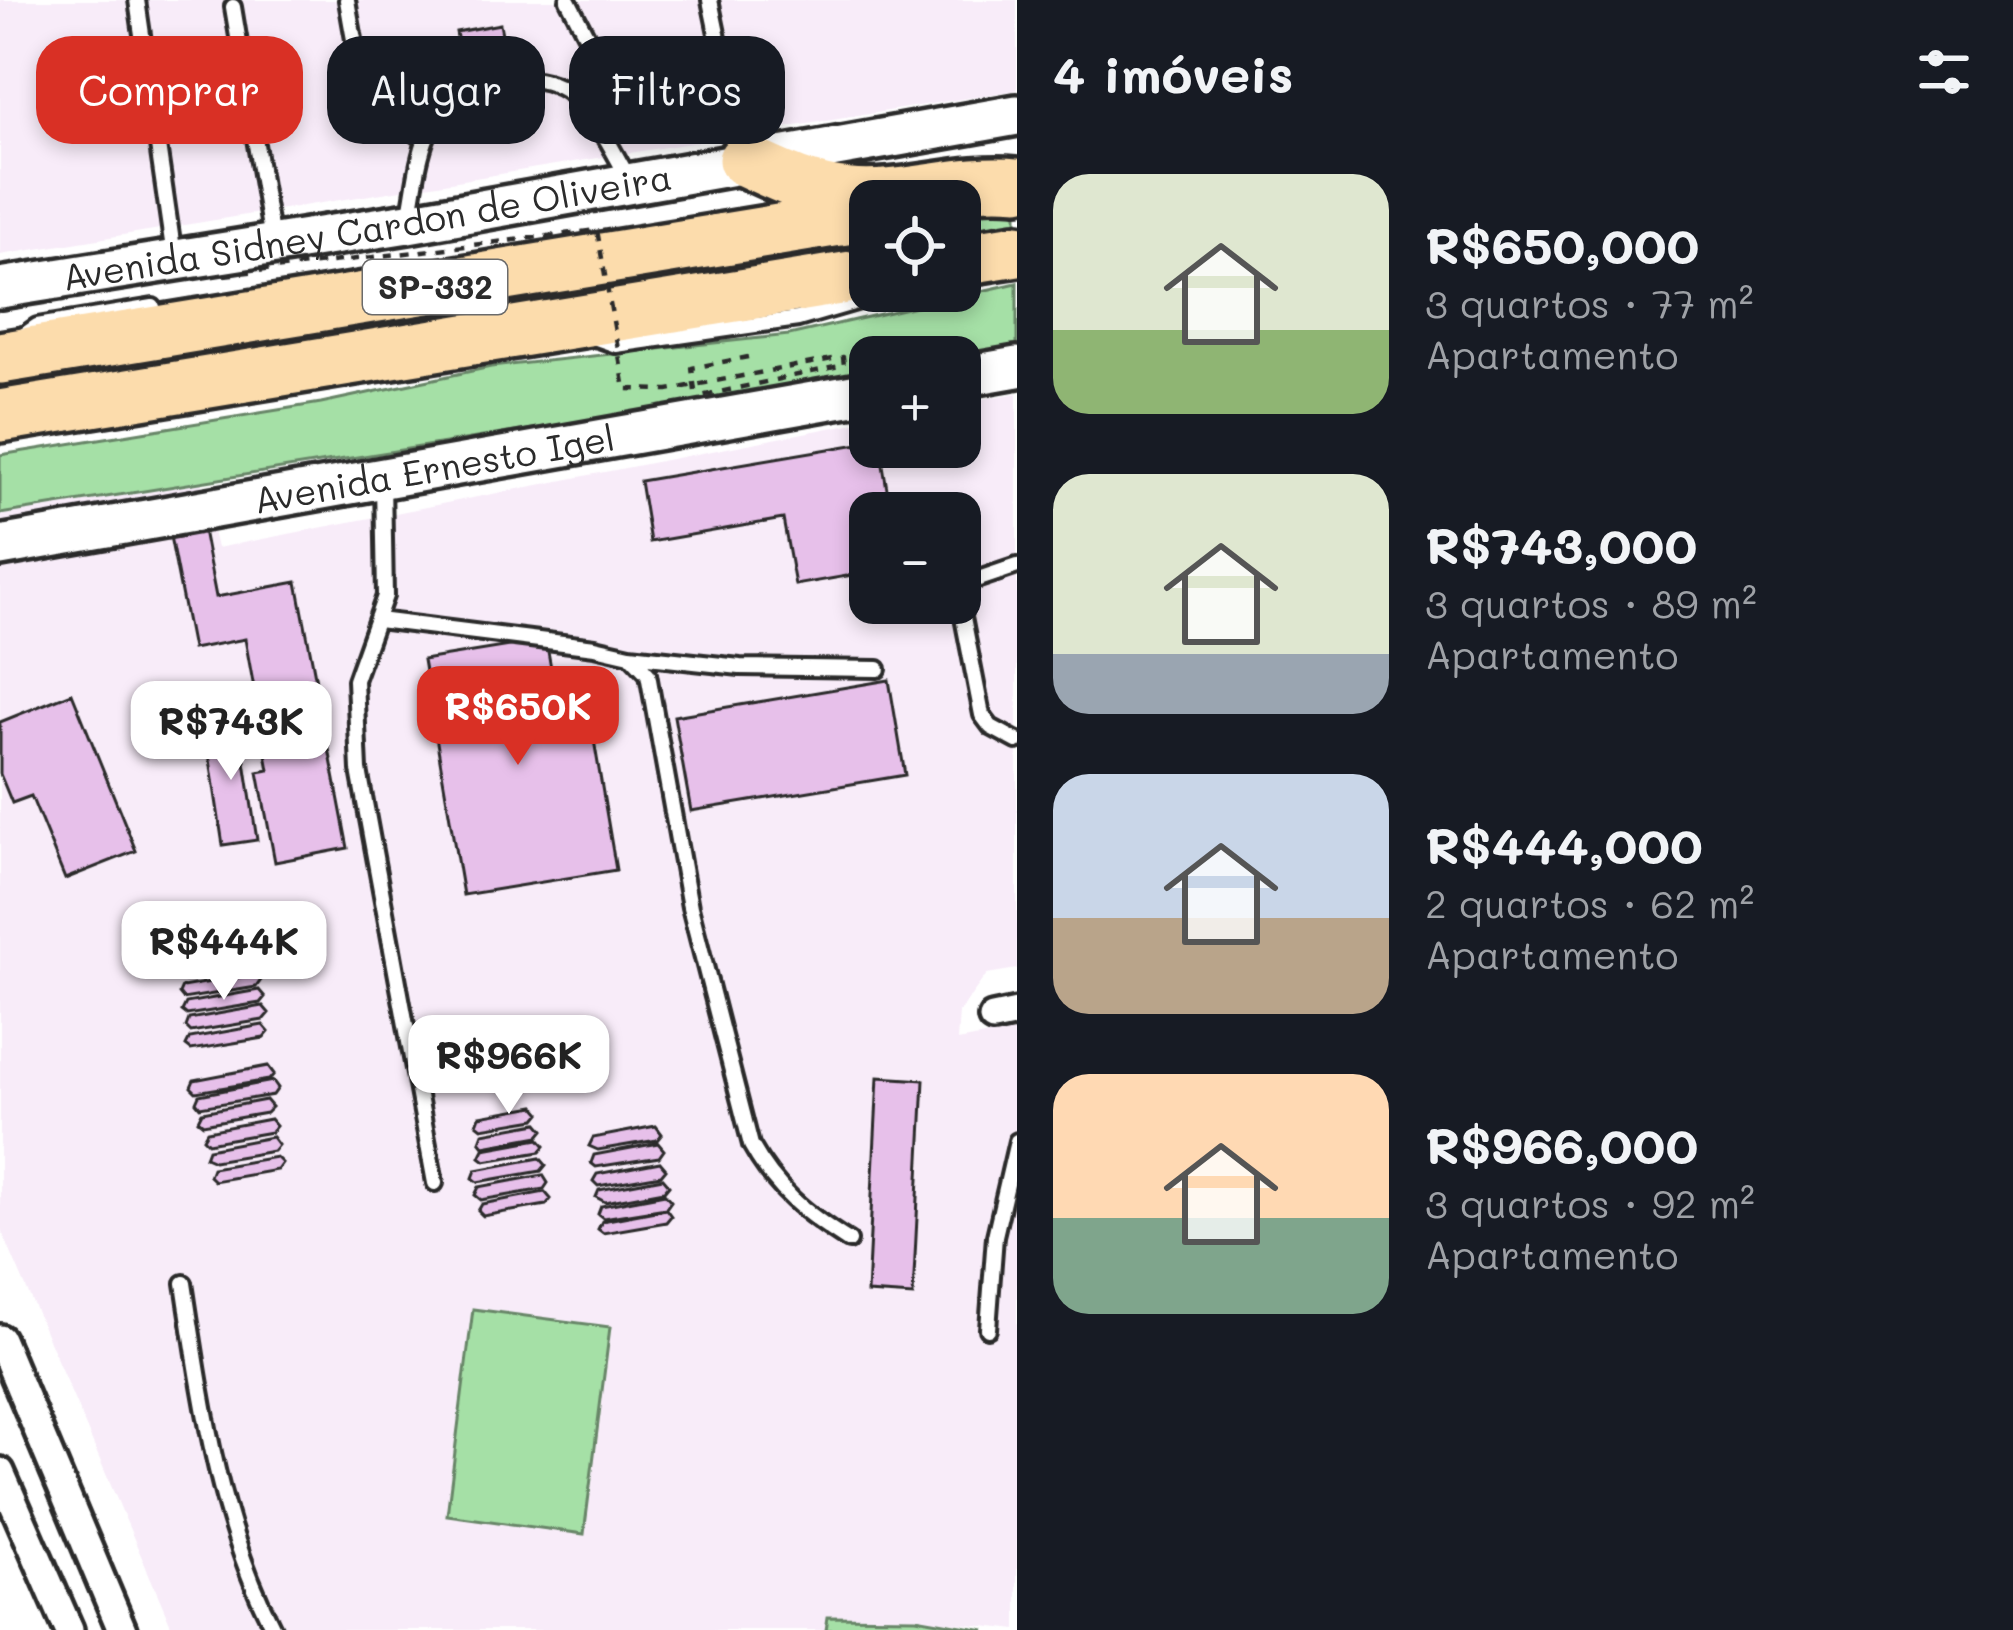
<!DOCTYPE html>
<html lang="pt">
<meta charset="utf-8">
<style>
:root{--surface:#171b24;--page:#20242c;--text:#f1f3f6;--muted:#9ea1a6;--accent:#d93025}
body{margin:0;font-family:Mali,sans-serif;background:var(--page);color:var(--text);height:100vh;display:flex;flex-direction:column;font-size:45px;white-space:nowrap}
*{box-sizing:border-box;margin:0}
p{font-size:39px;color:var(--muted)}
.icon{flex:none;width:66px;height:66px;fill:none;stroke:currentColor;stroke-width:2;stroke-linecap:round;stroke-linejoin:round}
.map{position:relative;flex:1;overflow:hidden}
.panel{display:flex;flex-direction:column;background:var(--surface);width:996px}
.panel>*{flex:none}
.banner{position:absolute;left:36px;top:36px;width:801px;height:108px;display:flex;gap:24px}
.controls{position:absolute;left:849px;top:180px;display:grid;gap:24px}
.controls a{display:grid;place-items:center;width:132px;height:132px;border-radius:24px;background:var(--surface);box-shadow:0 6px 18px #0003;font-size:60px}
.price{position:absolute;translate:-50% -102px;padding:0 27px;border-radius:24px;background:#fff;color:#222;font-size:39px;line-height:78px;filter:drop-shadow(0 3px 6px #0008)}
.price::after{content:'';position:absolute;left:50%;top:72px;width:36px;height:27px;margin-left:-18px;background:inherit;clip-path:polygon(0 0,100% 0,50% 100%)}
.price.on{background:var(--accent);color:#fff}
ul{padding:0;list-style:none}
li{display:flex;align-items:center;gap:36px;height:300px;padding:0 36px}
li span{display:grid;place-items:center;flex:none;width:336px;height:240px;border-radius:36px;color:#555}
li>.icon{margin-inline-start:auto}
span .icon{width:144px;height:144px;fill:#fffc;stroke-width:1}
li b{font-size:51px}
h2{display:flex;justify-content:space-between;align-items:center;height:144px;padding:0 36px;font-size:51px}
.tag{padding:0 42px;border-radius:36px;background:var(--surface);box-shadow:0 6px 18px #0003;font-size:42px;line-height:108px}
.tag.on{background:var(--accent);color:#fff}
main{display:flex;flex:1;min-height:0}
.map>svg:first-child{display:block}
.built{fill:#f8ecf9;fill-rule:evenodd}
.green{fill:#a5e0a6;stroke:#688668;stroke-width:3}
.building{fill:#e7c0ea;stroke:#2b2b2b;stroke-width:3}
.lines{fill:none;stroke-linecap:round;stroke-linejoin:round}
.lane-casing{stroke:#2b2b2b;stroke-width:22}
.street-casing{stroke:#2b2b2b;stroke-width:36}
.secondary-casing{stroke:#2b2b2b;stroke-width:48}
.highway-casing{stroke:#2b2b2b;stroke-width:60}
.path{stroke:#2b2b2b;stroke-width:4.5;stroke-dasharray:9 9;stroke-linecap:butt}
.lane{stroke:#fff;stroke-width:14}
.street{stroke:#fff;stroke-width:27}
.secondary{stroke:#fff;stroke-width:39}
.highway{stroke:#fcdcac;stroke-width:51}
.path-bridge{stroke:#2b2b2b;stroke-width:4.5;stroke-dasharray:9 9;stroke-linecap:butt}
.labels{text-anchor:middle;stroke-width:12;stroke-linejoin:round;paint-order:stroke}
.shield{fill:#fff;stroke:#6b6b6b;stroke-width:3}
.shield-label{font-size:33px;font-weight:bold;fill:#2b2b2b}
.street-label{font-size:36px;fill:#2b2b2b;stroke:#fff}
</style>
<main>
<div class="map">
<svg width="1017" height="1630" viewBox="0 0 1017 1630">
<rect width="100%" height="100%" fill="#fff"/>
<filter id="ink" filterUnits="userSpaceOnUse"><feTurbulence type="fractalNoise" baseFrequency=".00833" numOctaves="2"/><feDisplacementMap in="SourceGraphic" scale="24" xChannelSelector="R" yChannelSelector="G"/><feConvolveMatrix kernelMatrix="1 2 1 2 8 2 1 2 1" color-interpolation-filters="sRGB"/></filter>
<g filter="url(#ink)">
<path class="built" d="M0 0H1017V90L0 255Z
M1017 393V969L987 974 959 1012 957 1041 1017 1030V1630L916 1618 829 1617 826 1630H173L0 1227V514L201 481 217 548 870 420V447H960V403ZM870 513H960V603H870Z"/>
<path class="green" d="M1017 204V233L960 243V214Z
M870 229V259L0 400V370Z
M1017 283V350L960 360 870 357V375L0 514V455L321 403 491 367 789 335Z
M473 1309 610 1327 584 1534 447 1515Z
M828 1617 916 1618 985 1630H826Z"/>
<path class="building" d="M500 24 521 131 476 140 456 32Z
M870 442V447H880L891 513H870V572L795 585 783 519 650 542 640 481Z
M202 525 216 597 297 582 348 848 275 862 258 772 269 770 245 639 192 649 169 531Z
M546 640 552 674 582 669 616 870 463 895 423 660Z
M889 680 905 775 691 811 674 716Z
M72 693 136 851 65 879 31 796 12 803 0 774V722Z
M239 722 257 840 223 845 205 727Z
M249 940 255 947 250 954 177 966 172 961 176 954Z
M253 956 258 964 253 970 185 981 176 978 179 970Z
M256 974 261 980 256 987 183 999 179 994 182 987Z
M259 990 265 997 260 1003 187 1015 182 1011 186 1003Z
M263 1006 269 1013 263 1020 191 1032 186 1027 189 1019Z
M263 1025 269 1032 264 1038 191 1050 186 1046 190 1038Z
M268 1066 274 1074 269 1080 196 1092 191 1087 194 1080Z
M878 1077 924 1080 913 1296 867 1293Z
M273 1081 278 1088 273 1095 200 1107 196 1102 199 1095Z
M266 1100 272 1107 266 1113 203 1124 198 1120 202 1112Z
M535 1106 541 1113 536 1119 482 1128 477 1124 480 1116Z
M270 1119 276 1126 271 1132 208 1143 203 1138 207 1131Z
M538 1123 544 1130 539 1136 484 1146 480 1141 483 1133Z
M656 1126 662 1134 657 1140 598 1150 589 1146 593 1138Z
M272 1137 278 1145 273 1151 214 1161 205 1157 208 1149Z
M539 1139 545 1146 540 1152 485 1161 480 1157 484 1149Z
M658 1143 664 1150 659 1157 596 1167 591 1163 594 1155Z
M276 1157 282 1163 277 1170 214 1181 209 1176 212 1168Z
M540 1158 546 1165 541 1171 478 1182 473 1178 476 1170Z
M660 1162 666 1169 661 1175 598 1186 593 1181 597 1174Z
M543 1175 548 1183 544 1189 481 1200 475 1195 479 1187Z
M663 1178 669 1185 664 1191 605 1202 596 1197 599 1190Z
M545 1192 551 1199 546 1205 483 1216 478 1211 482 1204Z
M665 1194 671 1201 666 1208 603 1218 598 1214 601 1206Z
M666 1209 671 1216 666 1222 603 1233 598 1229 602 1221Z"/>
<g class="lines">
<defs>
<path id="lane" d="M137 0 174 256
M347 0C359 69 361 102 425 139
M568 0 601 64 723 66
M710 0 741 149
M233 7 272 240
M511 80C579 71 598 126 628 177
M582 100 601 64
M409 219C419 167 419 119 466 86
M24 335 37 326 153 307
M596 338 616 345 798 319 894 291
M383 481 385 596 355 680 359 770 435 1183
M960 596 964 584 1017 566
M960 602 982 715 991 727 1017 741
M378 620 595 647 630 655 648 674 690 907 751 1145C776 1190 806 1214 849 1241
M630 655 740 667 878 669
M184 1283C202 1401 218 1522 274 1630
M988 1329 995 1236 1017 1141"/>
<path id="street" d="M993 1018 1017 1013
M0 1339 122 1630
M0 1472 69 1630"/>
<g id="secondary">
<path id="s1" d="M0 288 408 223 1017 115"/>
<path d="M960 377 1017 367"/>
<path id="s2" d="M0 546 870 392"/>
</g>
<path id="highway" d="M744 160C778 176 811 192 850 195 905 200 961 178 1017 184
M960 259 1017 250
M0 358 870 215
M0 416 870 274"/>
</defs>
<use href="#lane" class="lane-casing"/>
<use href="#street" class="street-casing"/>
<use href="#secondary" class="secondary-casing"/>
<use href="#highway" class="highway-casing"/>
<path class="path" d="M695 391 692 368 748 357"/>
<use href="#lane" class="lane"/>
<use href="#street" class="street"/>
<use href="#secondary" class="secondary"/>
<use href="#highway" class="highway"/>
<path class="path-bridge" d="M224 275 597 230 625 389 668 390 843 357 844 365 696 397"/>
</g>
</g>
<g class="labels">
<rect class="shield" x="363" y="260" width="144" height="54" rx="9"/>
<g class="shield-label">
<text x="435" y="299">SP-332</text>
</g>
<g class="street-label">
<text dy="13" stroke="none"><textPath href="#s1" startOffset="372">Avenida Sidney Cardon de Oliveira</textPath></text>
<text dy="13" stroke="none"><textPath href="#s2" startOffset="441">Avenida Ernesto Igel</textPath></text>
</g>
</g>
</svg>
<div class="controls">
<a><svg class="icon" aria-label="locate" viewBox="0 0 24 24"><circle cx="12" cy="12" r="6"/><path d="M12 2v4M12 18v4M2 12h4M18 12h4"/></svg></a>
<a>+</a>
<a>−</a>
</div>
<b class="price on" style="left:518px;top:768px">R$650K</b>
<b class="price" style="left:231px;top:783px">R$743K</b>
<b class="price" style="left:224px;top:1003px">R$444K</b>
<b class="price" style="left:509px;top:1117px">R$966K</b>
<div class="banner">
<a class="tag on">Comprar</a>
<a class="tag">Alugar</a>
<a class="tag">Filtros</a>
</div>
</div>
<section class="panel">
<h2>4 imóveis<svg class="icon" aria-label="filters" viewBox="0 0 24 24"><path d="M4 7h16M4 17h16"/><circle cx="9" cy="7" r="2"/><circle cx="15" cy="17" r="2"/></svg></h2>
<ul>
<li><span style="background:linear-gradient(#dfe7d0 65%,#8fb573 0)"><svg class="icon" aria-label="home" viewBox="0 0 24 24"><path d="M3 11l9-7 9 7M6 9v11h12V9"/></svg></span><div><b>R$650,000</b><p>3 quartos · 77 m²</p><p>Apartamento</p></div></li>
<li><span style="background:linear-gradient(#dfe7d0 75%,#9aa5b1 0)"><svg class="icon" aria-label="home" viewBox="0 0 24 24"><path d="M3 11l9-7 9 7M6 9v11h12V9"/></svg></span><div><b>R$743,000</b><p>3 quartos · 89 m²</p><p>Apartamento</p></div></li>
<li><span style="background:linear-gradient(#c9d6e8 60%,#b9a48a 0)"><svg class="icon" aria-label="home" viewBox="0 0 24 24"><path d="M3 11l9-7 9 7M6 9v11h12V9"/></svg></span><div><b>R$444,000</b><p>2 quartos · 62 m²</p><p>Apartamento</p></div></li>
<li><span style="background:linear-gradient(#ffd9b3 60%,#7fa58c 0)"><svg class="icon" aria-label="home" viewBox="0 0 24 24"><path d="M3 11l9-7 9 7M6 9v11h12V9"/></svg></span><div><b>R$966,000</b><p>3 quartos · 92 m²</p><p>Apartamento</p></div></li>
</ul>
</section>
</main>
